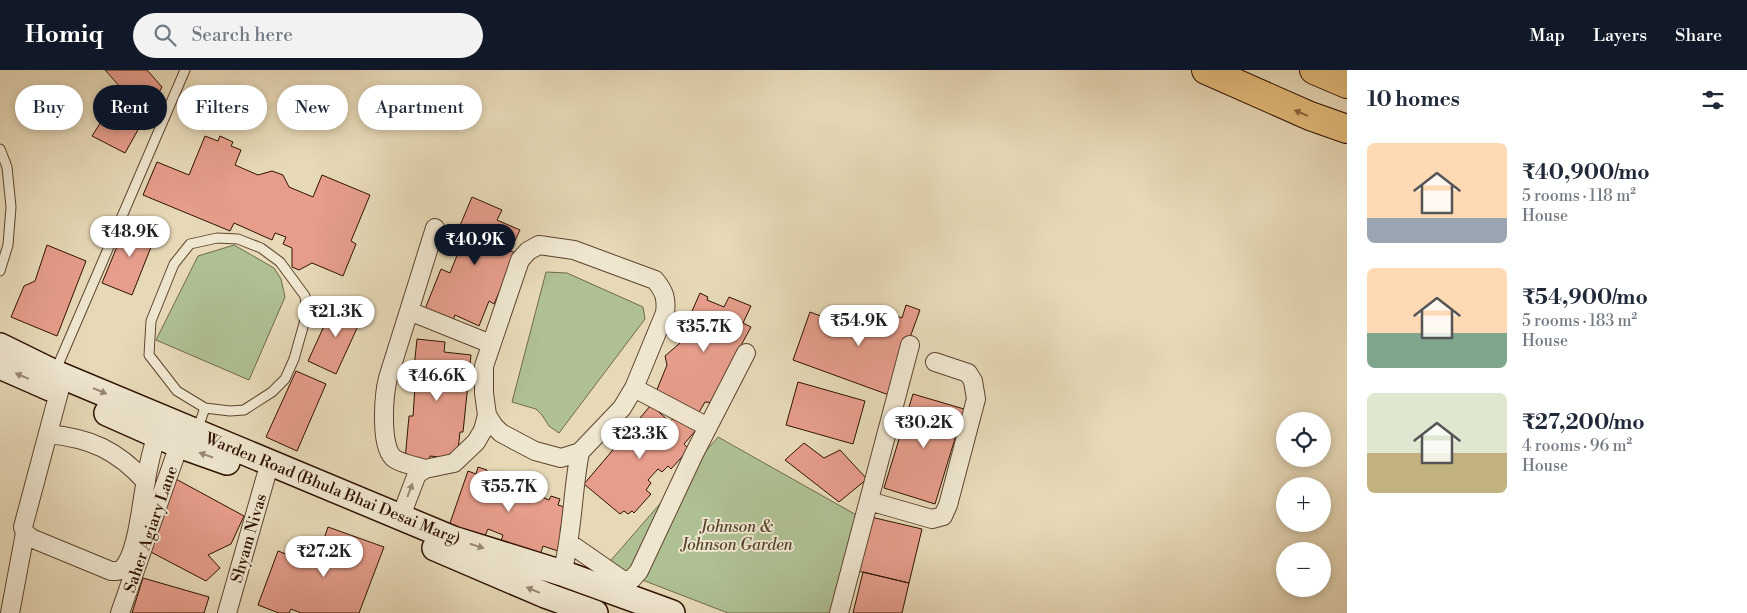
<!DOCTYPE html>
<meta charset="utf-8">
<style>
:root{--surface:#fff;--page:#f2f2f3;--text:#1f2937;--muted:#747a83;--accent:#111827}
body{margin:0;font-family:"Libre Bodoni",serif;background:var(--page);color:var(--text);height:100vh;display:flex;flex-direction:column;font-size:19px;white-space:nowrap}
*{box-sizing:border-box;margin:0}
p{font-size:16px;color:var(--muted)}
.icon{flex:none;width:28px;height:28px;fill:none;stroke:currentColor;stroke-width:2;stroke-linecap:round;stroke-linejoin:round}
.map{position:relative;flex:1;overflow:hidden}
.details{display:flex;flex-direction:column;background:var(--surface);width:400px}
.details>*{flex:none}
.banner{position:absolute;left:15px;top:15px;width:475px;height:45px;display:flex;gap:10px}
.fabs{position:absolute;left:1276px;top:342px;display:grid;gap:10px}
.fabs a{display:grid;place-items:center;width:55px;height:55px;border-radius:50%;background:var(--surface);box-shadow:0 2px 8px #0003;font-size:25px}
.price{position:absolute;translate:-50% -42px;padding:0 11px;border-radius:18px;background:#fff;color:#222;font-size:16px;line-height:32px;filter:drop-shadow(0 1px 2px #0008)}
.price::after{content:'';position:absolute;left:50%;top:30px;width:15px;height:11px;margin-left:-8px;background:inherit;clip-path:polygon(0 0,100% 0,50% 100%)}
.price.selected{background:var(--accent);color:#fff}
ul{padding:0;list-style:none}
li{display:flex;align-items:center;gap:15px;height:125px;padding:0 20px}
li span{display:grid;place-items:center;flex:none;width:140px;height:100px;border-radius:8px;color:#555}
li>.icon{margin-inline-start:auto}
span .icon{width:60px;height:60px;fill:#fffc;stroke-width:1}
li b{font-size:21px}
h2{display:flex;justify-content:space-between;align-items:center;height:60px;padding:0 20px;font-size:21px}
.tag{padding:0 18px;border-radius:22px;background:var(--surface);box-shadow:0 2px 8px #0003;font-size:18px;line-height:45px}
.tag.selected{background:var(--accent);color:#fff}
header{display:flex;align-items:center;gap:30px;box-sizing:border-box;height:70px;padding:0 25px;background:var(--accent);color:#fff}
header strong{font-size:24px}
nav{display:flex;gap:28px;margin-inline-start:auto;font-size:18px}
.search{width:350px;height:45px;background:var(--page);display:flex;align-items:center;gap:12px;box-sizing:border-box;padding:0 18px;border-radius:28px;color:var(--muted);font-size:19px}
main{display:flex;flex:1;min-height:0}
.map>svg:first-child{display:block}
.green{fill:#afc093;stroke:#70694a}
.building{fill:#e69d8b;stroke:#301201}
.lines{fill:none;stroke-linecap:round;stroke-linejoin:round}
.service-casing{stroke:#5e442e;stroke-width:11}
.minor-casing{stroke:#5e442e;stroke-width:20}
.secondary-casing{stroke:#301201;stroke-width:28}
.motorway-casing{stroke:#301201;stroke-width:30}
.service{stroke:#efe6d0;stroke-width:9}
.minor{stroke:#efe6d0;stroke-width:18}
.secondary{stroke:#efe6d0;stroke-width:25}
.motorway{stroke:#e4bc7c;stroke-width:28}
.oneway{fill:#8a673e}
.oneway2{fill:#998773}
.labels{text-anchor:middle;stroke-width:4;stroke-linejoin:round;paint-order:stroke}
.street-label{font-size:16px;fill:#301201;stroke:#efe6d0}
.park-label{font-size:16px;font-style:italic;fill:#56462d;stroke:#efe6d0}
</style>
<header>
<strong>Homiq</strong>
<div class="search"><svg class="icon" aria-label="search" viewBox="0 0 24 24"><circle cx="10" cy="10" r="6"/><path d="M15 15l6 6"/></svg>Search here</div>
<nav><a>Map</a><a>Layers</a><a>Share</a></nav>
</header>
<main>
<div class="map">
<svg width="1347" height="543" viewBox="0 0 1347 543">
<rect width="100%" height="100%" fill="#e7d9b7"/>
<filter id="stains"><feTurbulence type="fractalNoise" baseFrequency=".004" numOctaves="4"/><feColorMatrix values="0 0 0 0 .2 0 0 0 0 .09 0 0 0 0 .02 0 0 0 .5 -.17"/></filter>
<radialGradient id="worn" r=".72"><stop offset=".6" stop-color="#630" stop-opacity="0"/><stop offset="1" stop-color="#630" stop-opacity=".3"/></radialGradient>
<path class="green" d="M234 175 274 198 281 209 285 227 249 310 156 270 198 186Z
M546 202 567 203 643 237 645 249 559 363 549 356 542 345 536 339 512 332Z
M718 367 860 447 835 543H728L606 496Z"/>
<path class="building" d="M105 0H147L162 17 125 83 92 66 122 19Z
M205 66 218 71 220 66 233 72 231 76 241 80 235 95 258 105 272 101 283 105 289 117 313 127 322 105 370 125 351 171 356 174 343 206 312 193 299 200 292 197V178L283 174 286 167 275 163 272 170 234 153 230 161 143 125 157 92 189 105Z
M472 127 502 140 497 150 520 160 510 181 516 183 494 234 489 231 479 256 455 245 452 253 423 244 441 199 450 203 462 173 454 170Z
M128 150 157 162 132 225 102 213Z
M47 175 86 191 57 266 11 247 24 216 35 211Z
M700 223 708 227 707 230 724 237 729 227 751 236 743 253 751 257 732 292 716 333 705 332 698 344 656 322 667 295 665 286 680 273 679 259 685 246 689 248Z
M335 232 363 245 336 304 308 291Z
M906 235 920 240 889 325 793 290 810 242 861 261 870 236 902 248Z
M417 269 445 272 444 282 471 285 463 362H460L457 389 430 386 429 393 405 390 409 346H413L415 317H412Z
M296 301 326 314 297 381 266 367Z
M798 312 865 331 853 374 786 355Z
M913 324 964 339 935 434 884 418Z
M651 335 670 352 678 343 696 360 684 374 689 379 671 399 668 396 662 402 658 399 648 410 651 413 646 420 651 424 634 443 632 441 628 444 624 441 620 444 584 414Z
M804 373 824 388 840 380 867 409 839 432 785 390Z
M478 397 487 400 485 407 493 409 495 403 544 420 542 427 549 430 551 426 560 429 558 435 567 438 560 460 565 461 558 481 543 476 539 488 500 474 503 465 488 459 484 468 449 456 468 401 476 404Z
M174 408 244 446 231 474 208 485 220 498 206 511 149 481Z
M871 447 922 459 909 513 858 501Z
M328 457 384 477 359 543H301L291 539 289 543H279L258 535 278 481 315 495Z
M863 502 909 513 902 543H853Z
M143 508 209 527 204 543H132Z"/>
<g class="lines">
<defs>
<path id="service" d="M0 79 7 97 11 137 8 175 0 201
M55 302 185 0
M197 360 205 338 230 341 244 340 272 322 285 309 294 289 307 243 305 226 280 192 261 178 238 169 217 168 190 174 174 194 151 251 149 285 177 321 205 338"/>
<path id="minor" d="M409 241 491 274
M634 318 708 357
M59 322 23 457 25 463 31 468 111 501C115 501 119 502 122 499 137 485 141 436 145 416 148 396 153 375 160 355
M48 364C90 368 117 380 146 412
M425 399C416 396 403 394 395 389 379 379 384 324 388 308L435 158
M869 431 932 449 943 446 948 435 976 329 973 311 968 303 935 292
M401 446 417 404 425 399 454 393 476 372 483 360 487 345 484 323V296L520 190 528 181 539 175 574 180 655 210C664 221 667 228 665 243L634 318 622 338 580 382 561 388 535 381 501 363 494 356 487 345
M569 473 618 507 624 511 632 509 639 501 694 384 746 283
M562 503C573 463 572 422 580 382
M10 543 25 463
M120 543 179 375
M227 543 266 406 271 393
M839 543 910 275"/>
<path id="secondary" d="M0 276 55 303 453 469 562 503 672 543
M0 296 50 318
M107 343 179 375 227 392
M435 478 545 525 595 543"/>
<path id="motorway" d="M1206 0 1310 46 1347 59
M1314 0 1347 14"/>
</defs>
<use href="#service" class="service-casing"/>
<use href="#minor" class="minor-casing"/>
<use href="#secondary" class="secondary-casing"/>
<use href="#motorway" class="motorway-casing"/>
<use href="#service" class="service"/>
<use href="#minor" class="minor"/>
<use href="#secondary" class="secondary"/>
<use href="#motorway" class="motorway"/>
</g>
<defs><path id="oneway-solid" d="M-6-.8H1V-3.2L6.5 0L1 3.2V.8H-6Z" transform="scale(1.25)"/></defs>
<use class="oneway" href="#oneway-solid" transform="translate(1301 43) rotate(-157)"/>
<g class="oneway2">
<use href="#oneway-solid" transform="translate(22 306) rotate(-157)"/>
<use href="#oneway-solid" transform="translate(100 321) rotate(23)"/>
<use href="#oneway-solid" transform="translate(206 385) rotate(-161)"/>
<use href="#oneway-solid" transform="translate(410 420) rotate(-69)"/>
<use href="#oneway-solid" transform="translate(477 476) rotate(17)"/>
<use href="#oneway-solid" transform="translate(533 520) rotate(-157)"/>
</g>
<g class="labels">
<g class="street-label">
<text transform="translate(333 418) rotate(22)" y="6">Warden Road (Bhula Bhai Desai Marg)</text>
<text transform="translate(150 459) rotate(-71)" y="6">Saher Agiary Lane</text>
<text transform="translate(248 468) rotate(-74)" y="6">Shyam Nivas</text>
</g>
<g class="park-label">
<text x="737" y="462">Johnson &amp;<tspan x="737" dy="18">Johnson Garden</tspan></text>
</g>
</g>
<rect width="100%" height="100%" filter="url(#stains)"/>
<rect width="100%" height="100%" fill="url(#worn)"/>
</svg>
<div class="fabs">
<a><svg class="icon" aria-label="locate" viewBox="0 0 24 24"><circle cx="12" cy="12" r="6"/><path d="M12 2v4M12 18v4M2 12h4M18 12h4"/></svg></a>
<a>+</a>
<a>−</a>
</div>
<b class="price" style="left:130px;top:188px">₹48.9K</b>
<b class="price selected" style="left:475px;top:196px">₹40.9K</b>
<b class="price" style="left:336px;top:268px">₹21.3K</b>
<b class="price" style="left:859px;top:277px">₹54.9K</b>
<b class="price" style="left:704px;top:283px">₹35.7K</b>
<b class="price" style="left:437px;top:332px">₹46.6K</b>
<b class="price" style="left:924px;top:379px">₹30.2K</b>
<b class="price" style="left:640px;top:390px">₹23.3K</b>
<b class="price" style="left:509px;top:443px">₹55.7K</b>
<b class="price" style="left:324px;top:508px">₹27.2K</b>
<div class="banner">
<a class="tag">Buy</a>
<a class="tag selected">Rent</a>
<a class="tag">Filters</a>
<a class="tag">New</a>
<a class="tag">Apartment</a>
</div>
</div>
<section class="details">
<h2>10 homes<svg class="icon" aria-label="filters" viewBox="0 0 24 24"><path d="M4 7h16M4 17h16"/><circle cx="9" cy="7" r="2"/><circle cx="15" cy="17" r="2"/></svg></h2>
<ul>
<li><span style="background:linear-gradient(#ffd9b3 75%,#9aa5b1 0)"><svg class="icon" aria-label="home" viewBox="0 0 24 24"><path d="M3 11l9-7 9 7M6 9v11h12V9"/></svg></span><div><b>₹40,900/mo</b><p>5 rooms · 118 m²</p><p>House</p></div></li>
<li><span style="background:linear-gradient(#ffd9b3 65%,#7fa58c 0)"><svg class="icon" aria-label="home" viewBox="0 0 24 24"><path d="M3 11l9-7 9 7M6 9v11h12V9"/></svg></span><div><b>₹54,900/mo</b><p>5 rooms · 183 m²</p><p>House</p></div></li>
<li><span style="background:linear-gradient(#dfe7d0 60%,#c2b280 0)"><svg class="icon" aria-label="home" viewBox="0 0 24 24"><path d="M3 11l9-7 9 7M6 9v11h12V9"/></svg></span><div><b>₹27,200/mo</b><p>4 rooms · 96 m²</p><p>House</p></div></li>
</ul>
</section>
</main>
